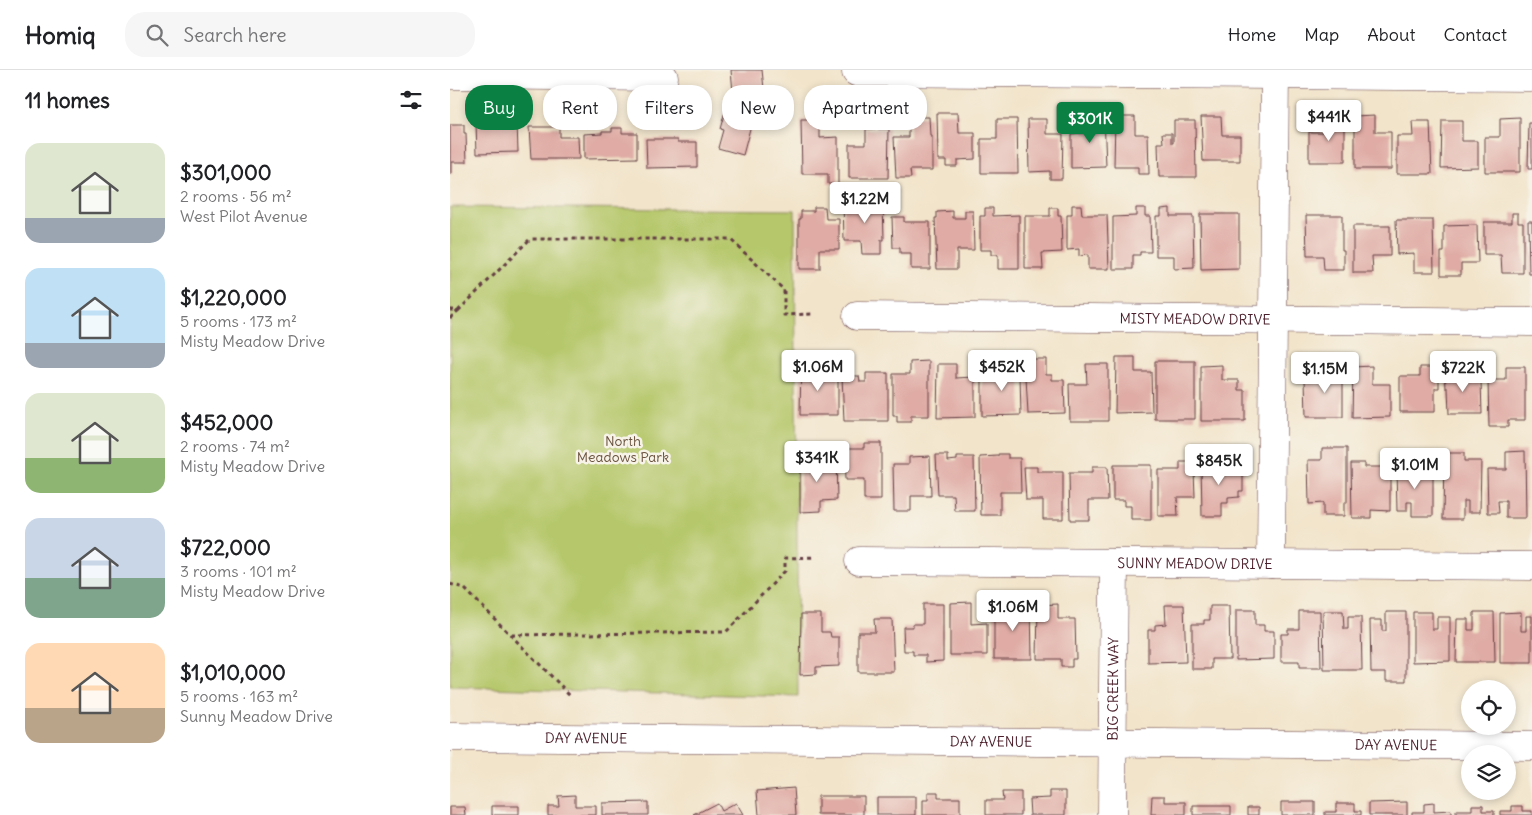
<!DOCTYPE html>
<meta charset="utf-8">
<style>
:root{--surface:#fff;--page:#f6f6f6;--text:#202124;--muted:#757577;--line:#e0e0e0;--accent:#0b8043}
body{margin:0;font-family:Delius,sans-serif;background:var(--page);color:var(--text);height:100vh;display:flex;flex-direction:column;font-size:19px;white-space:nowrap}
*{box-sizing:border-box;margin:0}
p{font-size:16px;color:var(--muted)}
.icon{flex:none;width:28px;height:28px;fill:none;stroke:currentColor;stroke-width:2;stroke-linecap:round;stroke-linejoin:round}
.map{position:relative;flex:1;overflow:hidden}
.sheet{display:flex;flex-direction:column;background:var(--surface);width:450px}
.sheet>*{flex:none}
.guide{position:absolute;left:15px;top:15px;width:475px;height:45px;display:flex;gap:10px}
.controls{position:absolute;left:1011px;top:610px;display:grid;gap:10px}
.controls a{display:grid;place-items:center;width:55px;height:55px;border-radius:50%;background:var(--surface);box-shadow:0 2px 8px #0003;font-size:25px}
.price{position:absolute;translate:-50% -42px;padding:0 11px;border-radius:5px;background:#fff;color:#222;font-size:16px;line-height:32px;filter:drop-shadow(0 1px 2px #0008)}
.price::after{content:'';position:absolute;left:50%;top:30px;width:15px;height:11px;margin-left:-8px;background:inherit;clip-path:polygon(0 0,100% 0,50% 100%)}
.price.current{background:var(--accent);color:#fff}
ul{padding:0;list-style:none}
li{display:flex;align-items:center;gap:15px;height:125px;padding:0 25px}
li span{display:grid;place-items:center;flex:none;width:140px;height:100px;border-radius:15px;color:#555}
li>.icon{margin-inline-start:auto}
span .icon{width:60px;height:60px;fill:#fffc;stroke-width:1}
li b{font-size:21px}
h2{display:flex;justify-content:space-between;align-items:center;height:60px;padding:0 25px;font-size:21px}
.pill{padding:0 18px;border-radius:20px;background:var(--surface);box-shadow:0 2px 8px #0003;font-size:18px;line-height:45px}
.pill.current{background:var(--accent);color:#fff}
header{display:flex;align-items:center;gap:30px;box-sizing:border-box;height:70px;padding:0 25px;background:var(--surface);border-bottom:1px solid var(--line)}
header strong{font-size:24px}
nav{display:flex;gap:28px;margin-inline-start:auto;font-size:18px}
.search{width:350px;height:45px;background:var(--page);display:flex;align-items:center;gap:12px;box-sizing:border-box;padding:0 18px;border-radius:20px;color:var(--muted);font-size:19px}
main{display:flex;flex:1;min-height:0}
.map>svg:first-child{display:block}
.green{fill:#b5c76a;stroke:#80734a}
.building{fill:#dfaba4}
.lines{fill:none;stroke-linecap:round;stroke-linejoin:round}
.minor-casing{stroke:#633d43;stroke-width:29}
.path{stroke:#633d43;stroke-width:3;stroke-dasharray:4 4;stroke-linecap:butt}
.minor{stroke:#fff;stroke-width:28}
.labels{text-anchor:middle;stroke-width:5;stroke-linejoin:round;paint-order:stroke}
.street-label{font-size:14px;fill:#4a1f2b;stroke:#f7f3e8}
.park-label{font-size:14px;fill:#6a513e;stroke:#f7f3e8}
</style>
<header>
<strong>Homiq</strong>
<div class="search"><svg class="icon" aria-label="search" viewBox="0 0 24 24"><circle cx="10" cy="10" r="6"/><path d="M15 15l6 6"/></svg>Search here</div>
<nav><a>Home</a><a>Map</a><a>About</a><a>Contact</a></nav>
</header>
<main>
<section class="sheet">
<h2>11 homes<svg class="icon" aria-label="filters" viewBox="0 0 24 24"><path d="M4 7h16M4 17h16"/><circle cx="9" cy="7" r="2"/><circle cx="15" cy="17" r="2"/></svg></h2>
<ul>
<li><span style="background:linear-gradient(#dfe7d0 75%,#9aa5b1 0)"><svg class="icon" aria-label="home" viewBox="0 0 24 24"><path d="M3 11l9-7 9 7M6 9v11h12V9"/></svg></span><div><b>$301,000</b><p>2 rooms · 56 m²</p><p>West Pilot Avenue</p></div></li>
<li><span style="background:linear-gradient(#bfe0f5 75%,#9aa5b1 0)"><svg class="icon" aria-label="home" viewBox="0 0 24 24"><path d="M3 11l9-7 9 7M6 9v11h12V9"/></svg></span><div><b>$1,220,000</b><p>5 rooms · 173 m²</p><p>Misty Meadow Drive</p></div></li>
<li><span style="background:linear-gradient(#dfe7d0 65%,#8fb573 0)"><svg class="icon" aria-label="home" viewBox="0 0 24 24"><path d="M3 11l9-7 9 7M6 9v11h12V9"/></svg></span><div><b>$452,000</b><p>2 rooms · 74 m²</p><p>Misty Meadow Drive</p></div></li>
<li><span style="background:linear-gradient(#c9d6e8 60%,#7fa58c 0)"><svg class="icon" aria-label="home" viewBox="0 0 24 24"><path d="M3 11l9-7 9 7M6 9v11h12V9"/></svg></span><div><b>$722,000</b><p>3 rooms · 101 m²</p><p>Misty Meadow Drive</p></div></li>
<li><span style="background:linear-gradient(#ffd9b3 65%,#b9a48a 0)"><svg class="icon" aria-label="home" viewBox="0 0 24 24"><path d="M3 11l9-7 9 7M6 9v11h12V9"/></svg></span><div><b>$1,010,000</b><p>5 rooms · 163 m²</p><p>Sunny Meadow Drive</p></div></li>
</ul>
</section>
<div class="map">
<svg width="1082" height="745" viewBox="0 0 1082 745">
<rect width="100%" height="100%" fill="#f7f3e8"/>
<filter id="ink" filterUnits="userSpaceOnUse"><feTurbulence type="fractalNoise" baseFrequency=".02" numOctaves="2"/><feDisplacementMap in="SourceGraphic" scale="10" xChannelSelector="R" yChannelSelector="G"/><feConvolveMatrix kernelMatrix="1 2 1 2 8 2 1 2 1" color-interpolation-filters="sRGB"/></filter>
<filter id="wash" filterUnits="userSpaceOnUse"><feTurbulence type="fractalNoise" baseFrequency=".0096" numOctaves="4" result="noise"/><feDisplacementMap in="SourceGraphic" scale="20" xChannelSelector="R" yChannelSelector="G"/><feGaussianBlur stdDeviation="1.12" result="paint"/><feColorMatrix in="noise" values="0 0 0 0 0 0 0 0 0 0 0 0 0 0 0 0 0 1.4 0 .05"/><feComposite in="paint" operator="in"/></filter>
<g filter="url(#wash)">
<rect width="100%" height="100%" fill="#f2e4ca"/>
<path class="green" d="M0 137 345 140 348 627 0 617Z"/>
<g id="blocks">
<path class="building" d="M281 0H312L314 19 283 22Z
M279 27 306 36 293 85 268 78 273 60 270 59Z
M487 43H508L509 63H525V89L507 90V96H496V90H488Z
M634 44H654L656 97 621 98V64L634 63Z
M925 45V62H941V99H905V46Z
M665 46H685V64H698L699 104H688V97H664Z
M751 46H771L772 65H790V91H753Z
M895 46V92H859V62H877V47Z
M459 47H479L480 66H482V100H460L461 108H446L444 67H459Z
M1070 48V102H1035V67H1050V49Z
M547 49H567L568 103H531V69H547Z
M578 49H597V64H613L612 109H600V101L579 102Z
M351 50H370V68L388 67V114H378V104H352Z
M724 50H745L746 107H709L708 73H714L713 63H722V73H724Z
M992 51H1012V71H1028V97L991 98Z
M67 52 68 82 27 83 26 53Z
M962 52H980L982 104H947V66H963Z
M1079 53H1082V99H1078Z
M0 55H14V64H16L17 92H2V104H0Z
M79 57H109V67H128L129 89H81Z
M162 58H172V63H187V88L134 89V64L152 63V61H162Z
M416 59H439L438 108H399V74H416Z
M196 69H228V72H247V97L197 98Z
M433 130 434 170H431V184H412L411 171H394L393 131Z
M622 135H631L632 145H657L659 199H638V185L629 186V179L617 180V145H622Z
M364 137H375L376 149H389V179H370V199H349V149H351V141H364Z
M535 138H543V146L569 145V199H548V185H541V180H530V146H535Z
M600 138H608V146H611L612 182 592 183 593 199H575V146H600Z
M686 138H695V146H700L701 182H690V185H683V199H663V147L686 146Z
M720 138V146H743L744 198 724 199V186H706V146H711V139Z
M503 141V148H515V141H523L524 180H507V199H487L485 148H487V142Z
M1062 143H1068V152H1073V203H1052L1051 185H1034V152H1062Z
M750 144H789V199L751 200Z
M856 145H892V180H894V200H874L873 186H857Z
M442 147H454V152H480V199H461V184H450V178H443Z
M946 150H983L984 202H964V183L947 184Z
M1078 151H1082V204H1079Z
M1027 155 1028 193H1011V205H991V182H994V156Z
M903 156H940V186H922L923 203H903Z
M666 287H685V302H701L702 342 665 343Z
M575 289H596V304H602V310H614L615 343 578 344Z
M479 291V346H461V352H447V346H443V304H460V292Z
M705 291H745V349H705Z
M351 293H370V307H388V345H350Z
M488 294H506V308L525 307V347L487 348Z
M547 294H566V306H570L571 345 532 346V306H547Z
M636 294H658V351H620L619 314H637Z
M772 295V310H789V320H795V351H751V296Z
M873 296H893V347H856L855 308 873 307Z
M922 296V314H940V347L902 348 903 297Z
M970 297H989V318H985V342H950V306H970Z
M1056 297H1075V350H1058V357H1039L1038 310H1056Z
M995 298H1014V311H1031L1032 344H999L998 318H996Z
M416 303H438V351H394L392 306H409L410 312H416Z
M414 373H431V430H414V410H395L394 378H414Z
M872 378H897V433H894V446H873V433L859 434 858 390H872Z
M1075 381 1076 448H1056V431H1048L1049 443H1038L1037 399H1056V382Z
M994 383H1014V391H1031L1030 442H1018V431H1013V449H993Z
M548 384H558V388H570L571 422H550V445H531L530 387 548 386Z
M486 385H498V391L507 390V387H524L525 441H505L504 425H488Z
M480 386 481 426H461V441H444L443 394H459V387Z
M386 387 387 430 371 431V441L350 442V388Z
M786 391 787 399H793V421H789V427L778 428V433H772V446H752L751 392Z
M730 392H742V400H744L745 427H727L728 446H708V400H730Z
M901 393H914V397H940V441L921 440V448H902Z
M663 395H701V450H681V436H674V430H663Z
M574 397H587V402H613V449H593V430H576Z
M642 397H657L658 430H639V450H620L619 403H642Z
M946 397 983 398V446H962V432H957V441H947Z
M521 532V554L537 553V585H500V533Z
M473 534H493V591L476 592V585H463V581H454L453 557H463V554H473Z
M608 534V549H625L626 589H622V597H611V589H587L588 535Z
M544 535H581L582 589H544Z
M715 535H734L736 592 698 593V560H705V555L716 554Z
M760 536H779L780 589H762V599H742V554H754V550H760Z
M786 540H805V555H814V561H824V589L786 590Z
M849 541H870L871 598H849V592H831V564H838V559H849Z
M873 541H893L894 559H898V547H911L912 600H874Z
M936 542H956V611H936V602H921L920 550H932V561H936Z
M963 542H982V559H987V547H1000V591L963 592Z
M1024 542H1044L1045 592H1006L1007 549H1018V560H1024Z
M1071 542V561H1076V546H1082V593H1050V543Z
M351 544H371V562H380L381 567H389V596L366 597V604L350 605Z
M424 549H442L444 602H408V562H425Z
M344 718 346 745H309L307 721Z
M600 721H616V745H580L579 729 600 728Z
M478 722H488V728H510V745H473V730H478Z
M552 722H571V745H536V730H553Z
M125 725V736H146V745H98V736H109L108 726Z
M368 726H414V745H368Z
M702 726H715V732H736V745H701Z
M427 727H466V745H427Z
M198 732V745H152V733Z
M831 732H865V745H831Z
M957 732V745H919V733Z
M267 733 271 741 286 733 293 745H244Z
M886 733H905V741H911V745H875V742H886Z
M984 733V742L1001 741V745H962V742H974V734Z
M1022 735H1033V741H1044V745H1006V741H1022Z
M42 736H69V745H42Z
M743 736H781V745H743Z
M1062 736H1073V741H1082V745H1050V741H1062Z
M0 737H15L16 745H0Z
M798 737H809V745H798Z"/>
</g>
</g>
<g filter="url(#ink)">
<use href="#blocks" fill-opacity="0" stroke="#633d43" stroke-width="1"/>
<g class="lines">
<defs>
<g id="minor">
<path d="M406 2 1082 7"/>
<path d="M0 5 214 7"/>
<path id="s1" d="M407 246 1082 252"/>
<path id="s2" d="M409 491 1082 496"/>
<path d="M821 494 825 0"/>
<path id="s3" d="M0 667 1082 676"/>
<path id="s4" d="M662 745 664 493"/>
</g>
</defs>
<use href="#minor" class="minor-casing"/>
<path class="path" d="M0 240H9L80 169H280L334 220V245L364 244
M0 248 9 240
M0 514 14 518 120 625
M61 565 276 562 335 501V488L366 487"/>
<use href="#minor" class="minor"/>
</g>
</g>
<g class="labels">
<g class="street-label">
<text dy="5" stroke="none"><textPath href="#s1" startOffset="338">MISTY MEADOW DRIVE</textPath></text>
<text dy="5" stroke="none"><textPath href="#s2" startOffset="336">SUNNY MEADOW DRIVE</textPath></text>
<text dy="5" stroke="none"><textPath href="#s4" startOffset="126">BIG CREEK WAY</textPath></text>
<text dy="5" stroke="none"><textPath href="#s3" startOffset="136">DAY AVENUE</textPath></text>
<text dy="5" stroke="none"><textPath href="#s3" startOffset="541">DAY AVENUE</textPath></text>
<text dy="5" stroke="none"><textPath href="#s3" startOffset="946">DAY AVENUE</textPath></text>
</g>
<g class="park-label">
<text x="173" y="376">North<tspan x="173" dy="16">Meadows Park</tspan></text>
</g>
</g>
</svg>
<div class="controls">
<a><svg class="icon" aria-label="locate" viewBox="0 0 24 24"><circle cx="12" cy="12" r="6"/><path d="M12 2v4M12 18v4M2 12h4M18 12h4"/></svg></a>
<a><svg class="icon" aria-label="layers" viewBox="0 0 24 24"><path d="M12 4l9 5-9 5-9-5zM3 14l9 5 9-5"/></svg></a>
</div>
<b class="price" style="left:879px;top:72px">$441K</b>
<b class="price current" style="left:640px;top:74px">$301K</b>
<b class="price" style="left:415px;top:154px">$1.22M</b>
<b class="price" style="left:368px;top:322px">$1.06M</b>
<b class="price" style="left:552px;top:322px">$452K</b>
<b class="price" style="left:1013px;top:323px">$722K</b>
<b class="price" style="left:875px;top:324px">$1.15M</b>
<b class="price" style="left:367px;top:413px">$341K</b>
<b class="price" style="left:769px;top:416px">$845K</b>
<b class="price" style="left:965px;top:420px">$1.01M</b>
<b class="price" style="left:563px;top:562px">$1.06M</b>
<div class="guide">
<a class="pill current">Buy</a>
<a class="pill">Rent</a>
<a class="pill">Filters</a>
<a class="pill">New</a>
<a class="pill">Apartment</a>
</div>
</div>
</main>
